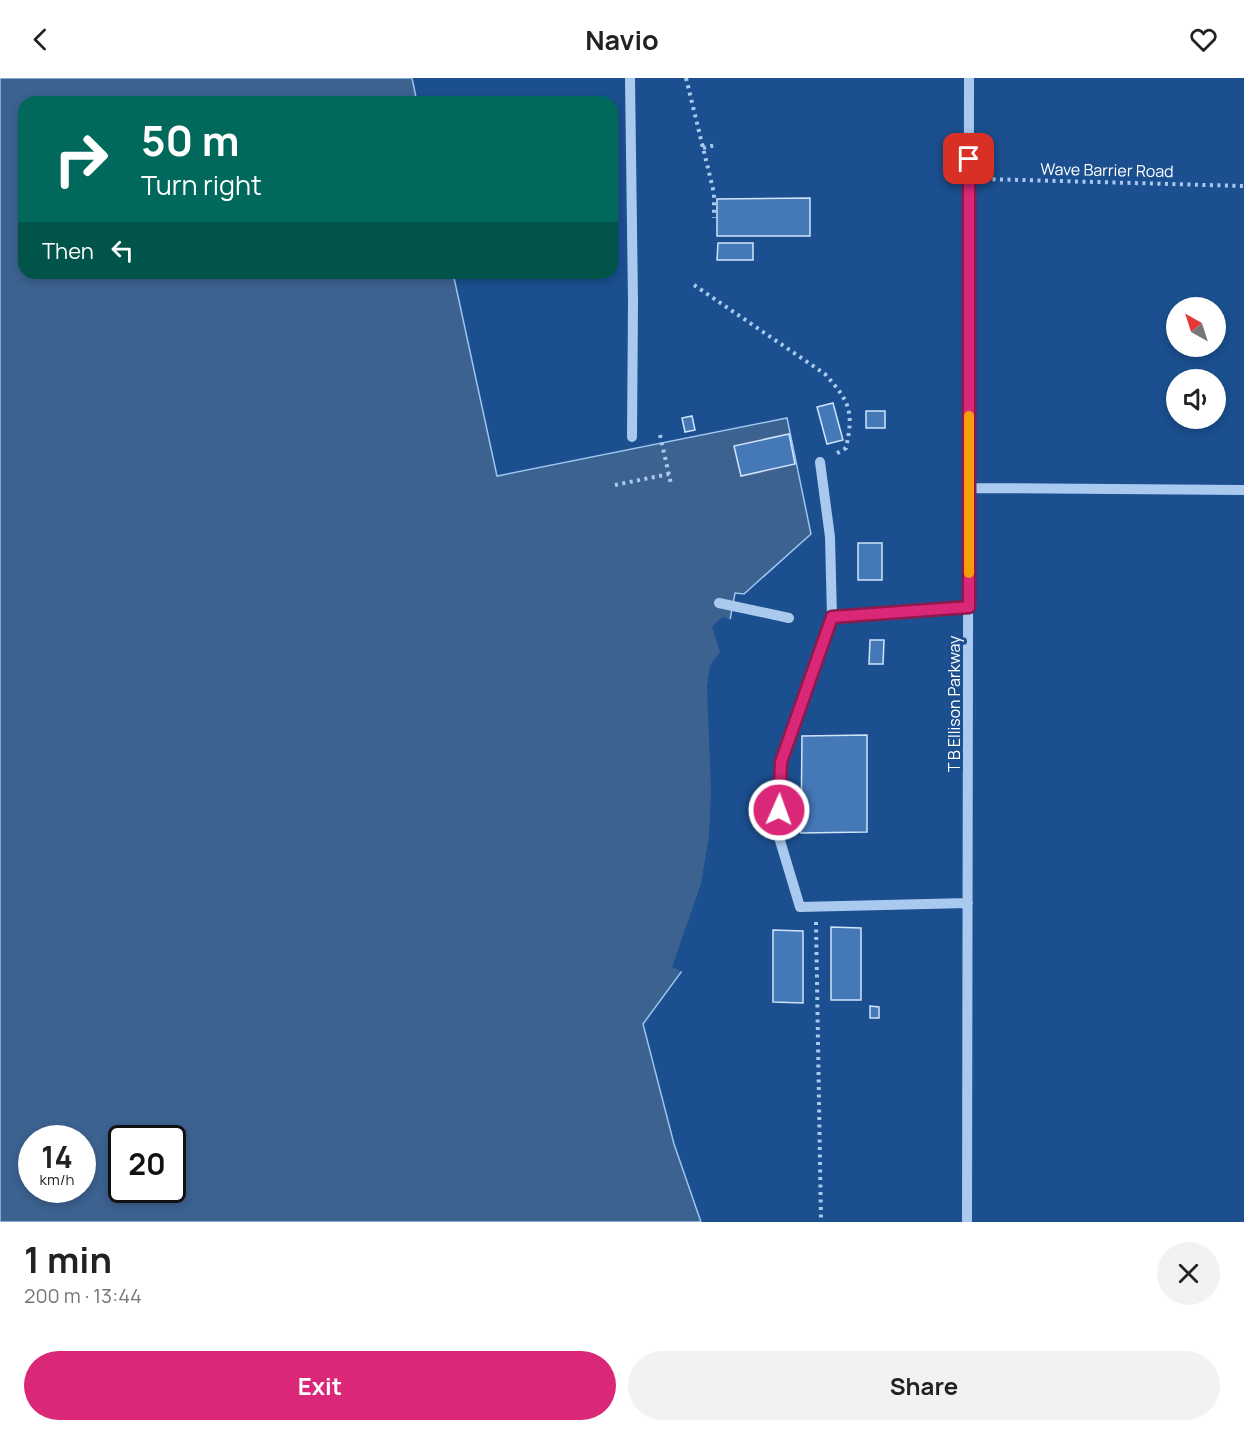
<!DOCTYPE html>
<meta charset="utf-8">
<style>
:root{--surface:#fff;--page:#f2f2f2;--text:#222;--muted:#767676;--accent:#db2777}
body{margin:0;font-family:Manrope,sans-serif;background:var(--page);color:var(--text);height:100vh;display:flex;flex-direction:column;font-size:22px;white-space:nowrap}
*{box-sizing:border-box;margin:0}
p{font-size:20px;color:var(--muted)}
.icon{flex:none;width:33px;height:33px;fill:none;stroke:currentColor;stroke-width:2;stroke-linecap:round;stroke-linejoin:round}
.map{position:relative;height:1144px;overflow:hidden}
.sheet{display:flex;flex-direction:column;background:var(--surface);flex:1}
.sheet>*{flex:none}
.hud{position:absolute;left:18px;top:18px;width:600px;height:183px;border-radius:18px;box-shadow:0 3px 9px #0003;background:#00695c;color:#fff;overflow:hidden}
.needle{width:39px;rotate:321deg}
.tools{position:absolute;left:1166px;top:219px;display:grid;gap:12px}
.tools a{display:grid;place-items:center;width:60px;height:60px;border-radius:50%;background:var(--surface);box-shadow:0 3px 9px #0003;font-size:30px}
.speed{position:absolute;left:18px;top:1047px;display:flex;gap:12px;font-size:30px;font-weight:700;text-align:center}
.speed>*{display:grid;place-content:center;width:78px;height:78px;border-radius:50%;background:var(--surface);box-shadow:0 3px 9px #0003;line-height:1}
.speed small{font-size:15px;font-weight:400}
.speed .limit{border:3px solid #111;border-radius:9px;background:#fff;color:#111}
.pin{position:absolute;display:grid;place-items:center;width:51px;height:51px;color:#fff;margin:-26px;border-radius:12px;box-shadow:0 3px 9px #0006}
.me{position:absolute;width:66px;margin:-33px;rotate:2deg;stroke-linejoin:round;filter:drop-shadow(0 0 4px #0008)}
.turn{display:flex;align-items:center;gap:21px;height:126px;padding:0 24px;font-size:27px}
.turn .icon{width:78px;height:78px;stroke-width:2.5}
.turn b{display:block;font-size:42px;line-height:51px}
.then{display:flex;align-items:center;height:57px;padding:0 24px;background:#0003;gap:12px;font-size:22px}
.round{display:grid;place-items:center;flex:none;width:63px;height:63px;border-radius:32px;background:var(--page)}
.head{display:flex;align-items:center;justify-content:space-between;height:102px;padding:0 24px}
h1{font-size:36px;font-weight:700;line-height:45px}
.button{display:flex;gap:12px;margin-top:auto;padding:12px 24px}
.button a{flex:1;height:69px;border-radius:36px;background:var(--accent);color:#fff;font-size:24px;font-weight:700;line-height:69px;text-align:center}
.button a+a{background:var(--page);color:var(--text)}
header{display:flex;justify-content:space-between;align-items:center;height:78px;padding:0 24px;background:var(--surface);font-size:27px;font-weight:700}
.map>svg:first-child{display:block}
</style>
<header><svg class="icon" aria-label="back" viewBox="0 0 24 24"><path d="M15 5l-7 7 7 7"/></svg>Navio<svg class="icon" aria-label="heart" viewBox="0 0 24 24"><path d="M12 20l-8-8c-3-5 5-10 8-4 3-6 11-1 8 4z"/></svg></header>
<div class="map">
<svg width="1244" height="1144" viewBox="0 0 1244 1144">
<rect width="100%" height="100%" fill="#1b4f8f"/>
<path fill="#3c6290" stroke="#9cc4f0" stroke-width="1.5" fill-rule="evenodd" d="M0,0h412l5,24h-393v171h429l44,203 290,-58 24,116 -67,60 -9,-1 -11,59 -4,57v128l-38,134 -39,53 31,120 27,78h-701zM32,1060h50v52h-50zM122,1060h50v52h-50z"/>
<path fill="#1b4f8f" d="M722,539l11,3 -6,32 -4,58v128l-38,135 -13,-6 29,-83 8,-48 2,-46 -4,-103 3,-22 10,-13 -8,-25z"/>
<path fill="#4478b7" stroke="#cfe3fa" stroke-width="1.5" d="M810,120v38h-93v-37z
M718,165h35v17h-36z
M833,325l10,37 -16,4 -10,-37z
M866,333h19v17h-19z
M692,338l3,14 -10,2 -3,-14z
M789,356l6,30 -54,12 -7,-30z
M858,465h24v37h-24z
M870,562h14l-1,24h-14z
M867,657v97l-66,1 1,-97z
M831,849l30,1v72h-30z
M773,852l30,1v72l-30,-1z
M870,928l9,1v11h-9z"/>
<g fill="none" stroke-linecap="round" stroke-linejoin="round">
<path stroke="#a9c9ee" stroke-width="4" stroke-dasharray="3 4.5" stroke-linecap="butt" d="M686,0l28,115v25
M703,70l13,-3
M985,101l259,7
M694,207l131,89c25,28 29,37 21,74l-12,7
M660,357l11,49
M615,407l54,-11
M816,844l5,300"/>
<path stroke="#a9c9ee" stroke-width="10" d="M630,0l3,224 -1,135
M820,384l10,75 2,80 -51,145 -3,72 22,73 168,-4
M969,410l275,2
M719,525l70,15
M832,539l137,-10
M967,1144l2,-1144"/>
</g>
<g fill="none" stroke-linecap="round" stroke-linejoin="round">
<defs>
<path id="route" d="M779,732l2,-48 51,-145 137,-10v-448"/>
</defs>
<use href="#route" stroke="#8e194d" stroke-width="15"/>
<use href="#route" stroke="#db2777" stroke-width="10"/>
<path stroke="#f59e0b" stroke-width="10" d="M969,495v-157"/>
</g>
<g text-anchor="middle" stroke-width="6" stroke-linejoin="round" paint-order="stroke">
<g font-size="16" fill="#fff" stroke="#1b4f8f">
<text transform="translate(1107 92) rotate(1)" y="6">Wave Barrier Road</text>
<text transform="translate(954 626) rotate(-90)" y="6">T B Ellison Parkway</text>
</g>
</g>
</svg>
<div class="tools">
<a><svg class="needle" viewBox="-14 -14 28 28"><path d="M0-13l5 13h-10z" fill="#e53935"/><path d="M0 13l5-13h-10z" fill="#767676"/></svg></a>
<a><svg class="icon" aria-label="sound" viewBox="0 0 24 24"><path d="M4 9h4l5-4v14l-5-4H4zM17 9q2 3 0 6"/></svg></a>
</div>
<div class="speed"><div>14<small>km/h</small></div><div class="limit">20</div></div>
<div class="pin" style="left:969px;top:81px;background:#d93025"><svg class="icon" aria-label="arrive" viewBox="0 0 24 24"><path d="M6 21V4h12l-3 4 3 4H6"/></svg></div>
<svg class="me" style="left:779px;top:732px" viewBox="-20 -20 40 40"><circle r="17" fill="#db2777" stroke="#fff" stroke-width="3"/><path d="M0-11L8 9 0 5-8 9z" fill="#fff"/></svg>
<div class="hud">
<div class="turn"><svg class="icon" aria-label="right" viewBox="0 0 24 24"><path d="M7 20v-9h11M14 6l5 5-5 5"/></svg><div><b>50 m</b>Turn right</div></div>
<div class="then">Then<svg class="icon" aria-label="left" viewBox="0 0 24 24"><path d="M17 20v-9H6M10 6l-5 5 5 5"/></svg></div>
</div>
</div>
<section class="sheet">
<div class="head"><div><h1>1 min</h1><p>200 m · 13:44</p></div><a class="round"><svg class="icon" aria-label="close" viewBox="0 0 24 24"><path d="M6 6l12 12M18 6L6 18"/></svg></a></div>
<div class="button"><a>Exit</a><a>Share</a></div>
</section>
